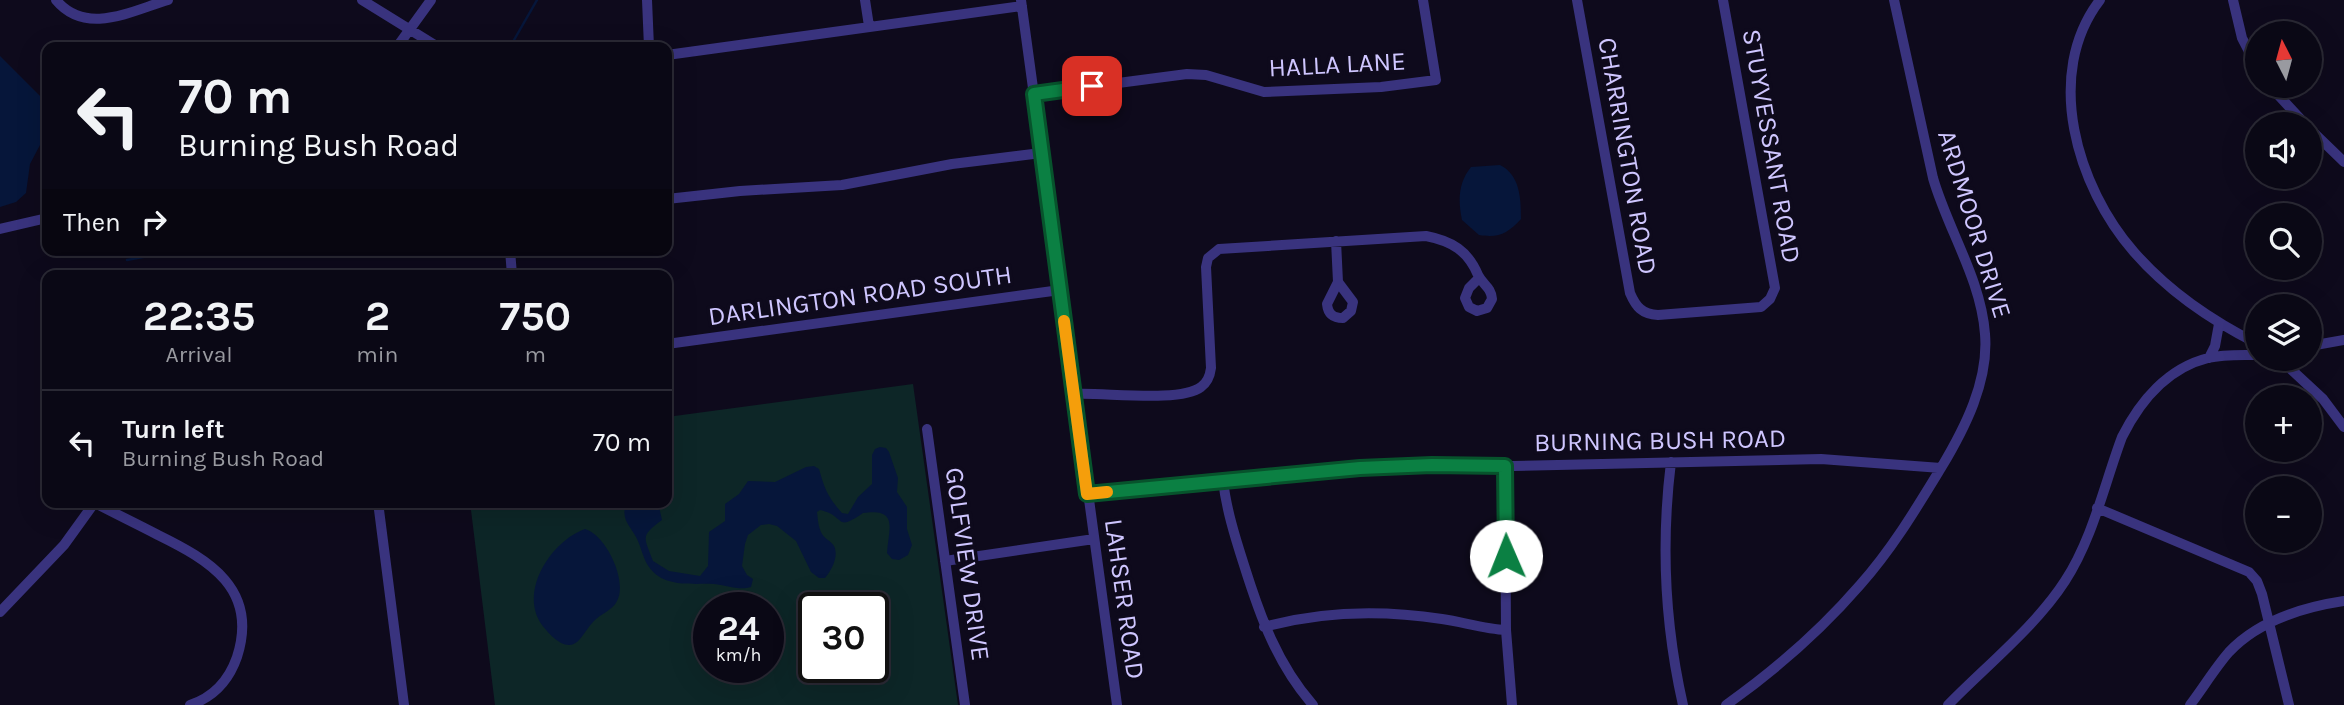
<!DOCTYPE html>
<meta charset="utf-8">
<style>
:root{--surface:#0a0815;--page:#181622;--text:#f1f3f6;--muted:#999aa0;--line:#2a2934}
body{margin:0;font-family:Karla,sans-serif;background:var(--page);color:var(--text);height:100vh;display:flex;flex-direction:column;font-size:26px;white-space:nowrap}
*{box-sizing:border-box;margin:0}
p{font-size:23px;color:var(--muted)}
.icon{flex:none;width:38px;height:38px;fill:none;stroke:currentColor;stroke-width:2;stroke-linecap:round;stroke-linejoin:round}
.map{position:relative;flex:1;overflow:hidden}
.side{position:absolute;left:42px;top:270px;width:630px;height:238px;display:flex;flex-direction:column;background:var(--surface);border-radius:14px;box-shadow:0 7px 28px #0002,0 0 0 2px var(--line)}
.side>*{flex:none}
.hud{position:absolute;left:42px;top:42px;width:630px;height:214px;border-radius:14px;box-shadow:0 7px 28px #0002,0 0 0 2px var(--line);background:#0a0815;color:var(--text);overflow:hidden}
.needle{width:46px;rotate:354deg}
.fabs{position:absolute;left:2245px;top:21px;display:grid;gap:14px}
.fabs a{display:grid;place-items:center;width:77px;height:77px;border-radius:50%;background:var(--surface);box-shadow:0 7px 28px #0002,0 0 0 2px var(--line);font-size:35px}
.speed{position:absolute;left:693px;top:592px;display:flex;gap:14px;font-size:35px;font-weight:700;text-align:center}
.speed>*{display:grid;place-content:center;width:91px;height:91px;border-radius:50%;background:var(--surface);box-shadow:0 7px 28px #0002,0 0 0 2px var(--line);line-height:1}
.speed small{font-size:18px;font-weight:400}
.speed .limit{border:4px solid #111;border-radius:10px;background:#fff;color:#111}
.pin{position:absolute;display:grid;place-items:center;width:60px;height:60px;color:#fff;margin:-30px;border-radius:14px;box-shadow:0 4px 10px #0006}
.me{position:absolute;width:77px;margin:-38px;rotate:359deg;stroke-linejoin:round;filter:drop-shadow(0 0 5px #0008)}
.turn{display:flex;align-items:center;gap:24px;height:147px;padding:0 21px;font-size:32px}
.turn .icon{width:91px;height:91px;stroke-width:2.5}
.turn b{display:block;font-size:49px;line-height:60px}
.then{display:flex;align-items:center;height:66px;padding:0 21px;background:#0003;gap:14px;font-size:26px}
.eta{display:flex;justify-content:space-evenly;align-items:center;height:119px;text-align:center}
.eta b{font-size:42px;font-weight:700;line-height:49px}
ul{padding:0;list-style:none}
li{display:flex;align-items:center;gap:21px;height:105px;padding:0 21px;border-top:2px solid var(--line)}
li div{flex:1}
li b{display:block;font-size:26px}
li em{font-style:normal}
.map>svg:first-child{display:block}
</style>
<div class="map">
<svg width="2344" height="705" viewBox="0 0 2344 705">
<rect width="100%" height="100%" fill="#0e0a1c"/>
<path fill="#0d2627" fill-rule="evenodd" d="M913,384l45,321h-463l-25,-203h197v-85zM709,607h59v60h-59zM814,607h59v60h-59z"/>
<path fill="#06163a" d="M0,56l47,47v35l-7,7 -10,19 -4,29 -10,9 -16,5z
M1500,165c20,10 21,33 21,54 -14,15 -22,19 -42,16l-17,-15c-4,-19 -4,-37 9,-53z
M880,447l6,1 3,4 9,26 -1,14 10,15v22l5,16 -4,10 -9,5 -7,-1 -5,-6c1,-23 13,-45 -24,-40 -29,20 -16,3 -43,-3l-3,2c1,7 1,15 5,22 3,5 9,7 12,12 5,10 -2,24 -9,32h-6l-8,-6 -15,-31 -19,-15 -8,-2 -8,1 -13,10 -3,9 -3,22 5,9 6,4 -2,8c-11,4 -25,-2 -37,-3 -23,-1 -50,4 -65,-17 -6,-8 -8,-21 -13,-30 -5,-10 -14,-17 -11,-29l9,-6h24l4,18c-21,16 -19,15 -9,41l16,10 31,5 8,-10 1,-34 16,-11v-17l14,-10 9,-13 27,1 31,-15 8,-1 5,3c6,21 9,28 23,44l6,1 10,-17 14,-13v-29l3,-6z
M585,529c21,6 43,52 32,72 -4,9 -17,13 -24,21 -5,5 -8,11 -13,17 -13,16 -30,-4 -38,-14 -24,-33 9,-84 43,-96z"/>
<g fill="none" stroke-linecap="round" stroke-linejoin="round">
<path stroke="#06163a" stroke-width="2.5" d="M510,47l27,-47
M127,260l53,-10"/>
<path stroke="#39337e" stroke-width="10" d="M56,0c30,36 75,11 112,0
M362,0l76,47
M647,0l2,47
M865,0l4,26
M1021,0l96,705
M1577,0l53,293c6,14 12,21 28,22l103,-8 9,-8 5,-11 -52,-288
M2100,0c-57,74 -23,187 34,252 34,39 78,69 124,92
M2233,0l9,38 16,31
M397,47l34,-47
M667,55l355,-49
M2270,86l35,38
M1034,94l153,-20 19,1 58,17 117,-5 55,-7 -13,-80
M2310,129l34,33
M667,199l73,-8 102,-6 110,-21 89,-11
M0,229l47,-11
M1336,241l2,41 -11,22c1,10 6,14 16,14l8,-7 2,-9 -15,-20
M510,250l2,25
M667,344l393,-54
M2310,346l34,-6
M2209,358l6,-12 4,-22
M2280,359l43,40 21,28
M1074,394c29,-2 106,9 127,-7 7,-5 9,-11 10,-19l-5,-101 2,-9 11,-9 207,-13c26,5 42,15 52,39 5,10 13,12 14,24l-5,9 -10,3 -8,-4 -4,-9 4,-10 10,-10
M927,429l38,276
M1671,462c-10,81 -6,164 12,243
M1505,466l1,164 6,75
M1223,480c3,28 12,57 21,85 16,51 33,99 69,140
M1087,494l183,-19 126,-9h118l307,-7 120,9
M378,502l26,203
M95,503c21,11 42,21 63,32 51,25 101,54 79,122 -8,23 -23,40 -47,48
M2097,508l152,64 8,9 5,13 27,111
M945,561l149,-22
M0,612l64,-67 31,-43
M1264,627c58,-16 119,-17 178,-8 21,3 43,10 64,11
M1726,705c48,-34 95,-75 134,-120 32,-36 56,-76 81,-117 24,-40 48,-87 44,-134 -4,-55 -37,-104 -52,-156l-39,-178
M1948,705c37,-38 88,-79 117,-124 28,-43 39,-96 57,-144 18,-36 46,-69 86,-79 16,-4 33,-3 50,-3
M2190,705c13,-17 25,-37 39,-53 29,-31 75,-45 115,-51"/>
</g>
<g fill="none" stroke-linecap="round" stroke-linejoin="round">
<defs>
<path id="route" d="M1092,86l-58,8 53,400 273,-26 72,-3 73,1 1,90"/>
</defs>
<use href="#route" stroke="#07532c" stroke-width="18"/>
<use href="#route" stroke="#0b8043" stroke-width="12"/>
<path stroke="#f59e0b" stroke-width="12" d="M1064,321l23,173 20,-2"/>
</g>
<g text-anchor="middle" stroke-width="7" stroke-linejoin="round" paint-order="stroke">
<g font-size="26" fill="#cfc6ff" stroke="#0e0a1c">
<text transform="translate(1337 64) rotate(-3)" y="9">HALLA LANE</text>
<text transform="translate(1772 146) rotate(80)" y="9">STUYVESSANT ROAD</text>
<text transform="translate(1628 156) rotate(80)" y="9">CHARRINGTON ROAD</text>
<text transform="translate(1975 224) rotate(73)" y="9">ARDMOOR DRIVE</text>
<text transform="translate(860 295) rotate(-8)" y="9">DARLINGTON ROAD SOUTH</text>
<text transform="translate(1660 440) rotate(-1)" y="9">BURNING BUSH ROAD</text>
<text transform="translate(968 564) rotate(82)" y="9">GOLFVIEW DRIVE</text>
<text transform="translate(1125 599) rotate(82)" y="9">LAHSER ROAD</text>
</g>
</g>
</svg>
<div class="fabs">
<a><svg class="needle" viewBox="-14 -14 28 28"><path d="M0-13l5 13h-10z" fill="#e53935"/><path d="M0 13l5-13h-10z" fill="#999aa0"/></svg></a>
<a><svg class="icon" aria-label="sound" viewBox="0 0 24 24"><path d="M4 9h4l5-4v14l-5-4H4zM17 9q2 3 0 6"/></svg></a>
<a><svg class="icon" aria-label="search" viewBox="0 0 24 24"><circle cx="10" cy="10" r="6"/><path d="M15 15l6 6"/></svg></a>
<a><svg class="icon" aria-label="layers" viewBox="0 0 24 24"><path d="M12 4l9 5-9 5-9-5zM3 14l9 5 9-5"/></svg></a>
<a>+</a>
<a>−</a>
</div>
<div class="speed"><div>24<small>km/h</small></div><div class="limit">30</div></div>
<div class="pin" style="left:1092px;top:86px;background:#d93025"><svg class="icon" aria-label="arrive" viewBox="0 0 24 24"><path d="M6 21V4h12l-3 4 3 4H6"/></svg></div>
<svg class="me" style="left:1506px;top:556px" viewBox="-20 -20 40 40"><circle r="19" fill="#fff"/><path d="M0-13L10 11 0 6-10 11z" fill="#0b8043"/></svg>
<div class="hud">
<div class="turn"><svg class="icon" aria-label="left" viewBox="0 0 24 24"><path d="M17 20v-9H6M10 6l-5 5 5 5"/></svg><div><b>70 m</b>Burning Bush Road</div></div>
<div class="then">Then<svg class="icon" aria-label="right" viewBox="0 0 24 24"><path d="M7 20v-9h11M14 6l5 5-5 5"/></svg></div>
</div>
<section class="side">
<div class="eta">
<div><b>22:35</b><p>Arrival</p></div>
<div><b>2</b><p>min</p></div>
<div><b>750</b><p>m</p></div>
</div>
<ul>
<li><svg class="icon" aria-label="left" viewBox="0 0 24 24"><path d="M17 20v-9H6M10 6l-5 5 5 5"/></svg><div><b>Turn left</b><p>Burning Bush Road</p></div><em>70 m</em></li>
</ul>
</section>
</div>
